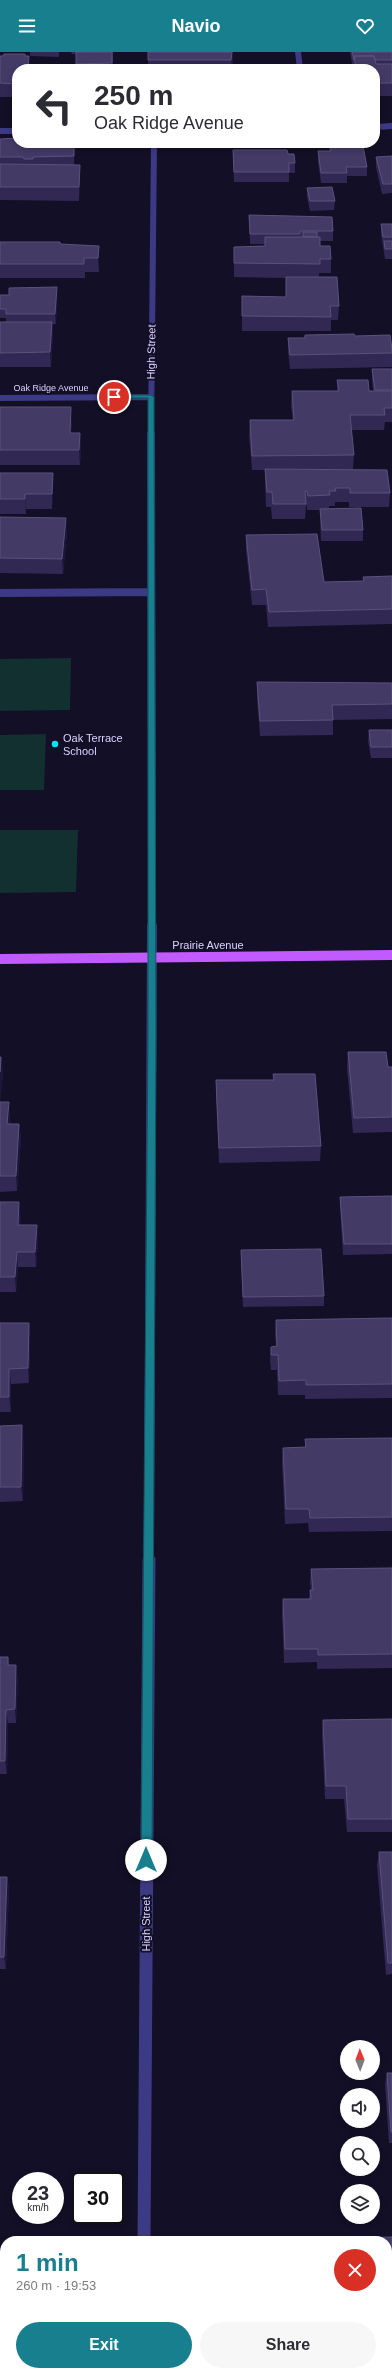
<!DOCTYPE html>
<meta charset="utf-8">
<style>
:root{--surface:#fff;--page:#f7f7f7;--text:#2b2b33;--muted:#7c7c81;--accent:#187f8f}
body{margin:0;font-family:Helvetica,sans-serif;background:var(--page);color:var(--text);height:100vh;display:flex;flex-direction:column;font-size:15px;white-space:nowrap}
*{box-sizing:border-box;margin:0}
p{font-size:13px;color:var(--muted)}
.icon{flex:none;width:22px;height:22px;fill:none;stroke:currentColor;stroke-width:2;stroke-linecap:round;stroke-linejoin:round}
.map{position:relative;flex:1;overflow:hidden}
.panel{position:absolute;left:0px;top:2184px;width:392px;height:140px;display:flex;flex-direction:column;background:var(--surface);border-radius:16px 16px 0 0;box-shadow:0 2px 6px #0003}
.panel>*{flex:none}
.banner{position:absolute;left:12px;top:12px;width:368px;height:84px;border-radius:16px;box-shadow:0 2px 6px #0003;background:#fff;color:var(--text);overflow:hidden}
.needle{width:26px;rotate:359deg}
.buttons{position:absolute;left:340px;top:1988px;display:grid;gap:8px}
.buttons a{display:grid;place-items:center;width:40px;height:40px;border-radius:50%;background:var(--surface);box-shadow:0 2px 6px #0003;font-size:20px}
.speed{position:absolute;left:12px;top:2120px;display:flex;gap:8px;font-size:20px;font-weight:700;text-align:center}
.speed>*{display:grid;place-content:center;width:52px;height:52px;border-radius:50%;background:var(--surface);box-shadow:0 2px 6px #0003;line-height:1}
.speed small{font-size:10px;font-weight:400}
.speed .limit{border:2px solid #111;border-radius:6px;background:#fff;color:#111}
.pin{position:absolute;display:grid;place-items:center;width:34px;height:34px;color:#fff;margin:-17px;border:2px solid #fff;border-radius:50%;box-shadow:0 1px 4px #0007}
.me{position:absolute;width:44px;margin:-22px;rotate:0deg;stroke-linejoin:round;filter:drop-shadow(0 0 3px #0008)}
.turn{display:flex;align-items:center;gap:14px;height:84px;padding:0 16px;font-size:18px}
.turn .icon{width:52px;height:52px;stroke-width:2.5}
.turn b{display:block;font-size:28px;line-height:34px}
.round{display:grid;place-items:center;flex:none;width:42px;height:42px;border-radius:21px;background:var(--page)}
.headline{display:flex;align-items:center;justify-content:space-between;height:68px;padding:0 16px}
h1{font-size:24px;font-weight:800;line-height:30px;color:var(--accent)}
.primary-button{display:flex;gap:8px;margin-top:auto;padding:8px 16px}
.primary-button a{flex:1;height:46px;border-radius:24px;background:var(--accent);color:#fff;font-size:16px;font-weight:800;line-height:46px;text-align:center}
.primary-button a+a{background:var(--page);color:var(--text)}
header{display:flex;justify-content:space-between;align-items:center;height:52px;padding:0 16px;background:var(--accent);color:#fff;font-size:18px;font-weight:800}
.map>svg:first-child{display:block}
</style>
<header><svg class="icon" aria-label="menu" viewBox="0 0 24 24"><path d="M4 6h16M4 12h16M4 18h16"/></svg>Navio<svg class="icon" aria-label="heart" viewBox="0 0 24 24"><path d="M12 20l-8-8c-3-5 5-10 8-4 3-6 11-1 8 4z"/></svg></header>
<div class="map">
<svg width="392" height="2324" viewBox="0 0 392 2324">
<rect width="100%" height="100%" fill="#130f26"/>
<path fill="#12302f" d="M71,606l-1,52 -70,1v-52z
M46,682l-2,56h-44v-55z
M0,778h78l-2,62 -76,1z"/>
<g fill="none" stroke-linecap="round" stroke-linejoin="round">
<path stroke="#3d3a85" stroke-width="6" d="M298,0l2,17
M375,75l17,-1
M0,79h17
M0,346l151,-1
M151,383l3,-292"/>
<path stroke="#3d3a85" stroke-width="8" d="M151,382l1,493
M0,541l151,-1"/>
<path stroke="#3d3a85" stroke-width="10" d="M149,1509l3,-635"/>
<path stroke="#3d3a85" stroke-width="13" d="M144,2189l5,-681
M143,2319v5"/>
<path stroke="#c25bff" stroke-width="10" d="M0,907l392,-4"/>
</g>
<path fill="#312854" d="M30,0h29v5l-29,-1z
M71,0h42v17h-37v-15h-4z
M350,0h42v44h-17v-27h-22z
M0,4h25l-8,13v28h-17z
M233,5l-1,12h-84v-9z
M0,87l74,4v22l6,14 -1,22 -79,-1z
M330,94l37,21v9h-20v7h-26l-3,-22v-10h11z
M233,98l55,4 7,9v10h-6v9h-55l-1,-22z
M392,104v37l-10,1 -6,-27v-10z
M307,136l28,13 -1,9 -24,1 -3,-14z
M249,163l84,16v10h-13v5l11,13v14h-12v4l20,29 -1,14h-7v11h-89v-35l44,1v-19l-52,-1v-30l31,-1v-2h-15z
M381,172h11v35h-7l-4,-25z
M0,190l99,4v26h-14v6h-85z
M57,235v10l-1,27h-4l1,12 -2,31h-51v-45h6v-4h-6v-23h9z
M305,283l87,14v18l-102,2 -2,-17v-14h16z
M372,317h20v53h-7l-1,8h-33l3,25 -1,14 -27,1 64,23 -1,14h-40v-5h-14v4h-6v3l34,21v11h-42l-1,-22v-9h-13v-4h-1l-1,13h-33l-1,-12h-5l-1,-23v-14h-13l-3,-35 1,-15h43l-2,-14 1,-15h45v-11l32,11h4l-1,-12z
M0,355l72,15 -1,11h9l1,15 -1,17h-80z
M0,421h53v15l-1,21h-26v5h-26z
M0,465l67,15 -4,42 -63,-1z
M246,483l78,47 39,-1v-4l29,-1v48l-124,3 -2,-22h-14l-6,-55z
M257,630l135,1v36l-59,1v15l-73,1 -3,-38z
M369,678h23v28h-21l-3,-17z
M348,1000l40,15h4v65l-39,1 -6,-65z
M0,1005h1l2,16 -3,29 10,15v7h9l2,15 -4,52 -17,1z
M273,1022l48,72 -1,15 -101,2 -3,-67v-16h57z
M392,1144v58l-49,1 -3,-48v-10z
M0,1150l21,15 -1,8 18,15 -2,27h-18l-2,25h-16z
M241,1198l83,46v10l-81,1 -2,-47z
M392,1266v80l-87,1v-4h-27l-1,-25h-6l-1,-9 1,-14 5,-1 -1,-12 1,-14z
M0,1271h29l1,15 -1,45 -18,1v28h-11z
M0,1374l24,14 -1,61 -23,1z
M392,1386v93l-83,1 -1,-9 -23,1 -3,-62 1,-14 22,-1v-8z
M392,1516v100l-75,1v-7l-33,1 -2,-50 1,-14h26l1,-9h1l-1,-7 1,-14z
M0,1605h8l1,8 9,14 -2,44h-8l-1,51h-7z
M392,1667v113h-45l-3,-33h-19l-3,-66 1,-13z
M379,1800h13v122l-6,1 -9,-110z
M0,1825h7l2,12 -3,80h-6z
M387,2021h5v70h-3l-4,-59z
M392,2185v133h-5v-129h-38l1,-3z"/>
<path fill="#1d163a" d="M232,0h1v5l-2,12z
M29,4l1,13h-2z
M74,91l1,8 -1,19z
M80,113v14l-1,22v-14z
M99,194v26l-1,-14z
M57,235v10l-1,27 -1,-10z
M52,270l1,14 -2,31 -1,-15z
M71,355l1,15 -2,26v-15z
M80,381l1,15 -1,17 -1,-15z
M53,421v15l-1,21v-15z
M25,442l1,15v5l-1,-15z
M66,466l1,14 -4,42 -1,-15z
M1,1005l2,16 -3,31v-32z
M9,1050l1,15 -2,22 -1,-15z
M19,1072l2,15 -4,52 -1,-15z
M19,1150l2,15 -2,23 -1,-15z
M37,1173l1,15 -2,27 -1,-15z
M17,1200l1,15 -2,25 -1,-15z
M29,1271l1,15 -1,45 -1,-15z
M9,1317l2,15v28l-2,-15z
M22,1373l2,15 -1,61 -2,-14z
M16,1613l2,14 -2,44 -1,-14z
M6,1658l2,13 -1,51 -2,-13z
M7,1825l2,12 -3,80 -2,-12z"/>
<path fill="#433a66" stroke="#5a527e" d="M76,0h36v11l-36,1z
M148,0h84l-1,8h-83z
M352,0h40v8h-17l-1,-4h-20v4z
M4,2h21v2h4l-1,13h-11v15l-17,-1v-27h3z
M354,4h20l2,8h16v19h-17v-14h-19z
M17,86v5h57v13l-41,1v2h-9l-1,-2h-23v-18z
M330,94h33l4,21h-21l1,6h-26l-3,-22h13z
M233,98h54l1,4h6l1,9h-6v9h-55z
M392,104v28h-9l-7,-27z
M0,112l80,1 -1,22h-79z
M332,135l3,14h-25l-3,-13z
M249,163l83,2 1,14h-33v3h-50z
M381,172h11v13h-9z
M303,180h14v5h-14z
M265,185h55v9h10l1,13h-11v5l-86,-1v-16l31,-1z
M384,189h8v8h-7z
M0,190h60v2l39,2 -1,12h-14v6h-84z
M286,225h51l2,29h-9l1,11 -89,-1v-20l44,1z
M57,235l-2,27h-49v-5h-6v-14h9v-7z
M0,270h52l-2,30 -50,1z
M354,282l1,2 35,-1 2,14v4l-102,2 -2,-17h17v-3z
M372,317h20v21h-17z
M337,328h31l1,11h23v17h-8l1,7h-35l4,40 -102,1 -2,-36h44l-2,-29h47z
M0,355h71l-1,26h10l-1,17h-79z
M265,417l122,1 3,23h-40v-5h-15l1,3h-7l1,4 -22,1 -1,-5h-2l1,13h-33l-1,-12h-5z
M0,421h53l-1,21h-27v5h-25z
M361,456l2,22h-41l-2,-21z
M0,465l66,1 -4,41 -62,-1z
M317,482l7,48 40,-1 -1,-4 29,-1v33l-123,3 -3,-23 -14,1 -6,-55z
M257,630l135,1v21l-60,1 1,15 -73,1z
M369,678h23v17h-21z
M348,1000h38l2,15h4v50l-38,1z
M0,1005h1l-1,15z
M273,1022h42l6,72 -102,2 -3,-68h58z
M0,1050h9l-2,22h12l-3,52h-16z
M392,1144v48h-48l-4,-47z
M0,1150h19l-1,23h19l-2,27h-18l-2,25h-15z
M321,1197l3,47 -81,1 -2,-47z
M392,1266v66l-86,1v-5l-27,1 -1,-26h-7v-8l6,-1 -1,-26z
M0,1271h29l-1,45 -19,1v28h-9z
M22,1373l-1,62h-21v-61z
M392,1386v79l-82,1 -1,-9h-23l-3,-61 23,-1 -1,-8z
M392,1516v86l-74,1v-6h-33l-2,-50h28l-1,-9h3l-2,-21z
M0,1605h8v8h8l-1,44 -9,1 -1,51h-5z
M392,1667v100h-44l-2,-33h-20l-3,-66z
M379,1800h13v111h-4z
M0,1825h7l-3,80h-4z
M387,2021h5v59h-1z
M392,2185v125h-5v-121h-37v-3z"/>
<path fill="#187f8f" stroke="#10535d" d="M114,343h37l3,2 2,636 -4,827 -6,5 -5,-5 7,-827v-635h-36z"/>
<circle fill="#00e5ff" stroke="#130f26" stroke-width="1.5" cx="55" cy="692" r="4"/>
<g text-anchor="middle" stroke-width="4" stroke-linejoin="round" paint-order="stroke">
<g font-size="9" fill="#d9d4ff" stroke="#130f26">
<text x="51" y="339">Oak Ridge Avenue</text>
</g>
<g font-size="11" fill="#d9d4ff" stroke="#130f26">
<text transform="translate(151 300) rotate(-89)" y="4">High Street</text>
<text x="208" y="897">Prairie Avenue</text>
<text transform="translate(146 1872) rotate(-90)" y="4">High Street</text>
</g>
<g font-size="11" fill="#d9d4ff" stroke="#130f26" text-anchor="start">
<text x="63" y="690">Oak Terrace<tspan x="63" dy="13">School</tspan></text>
</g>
</g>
</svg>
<div class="buttons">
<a><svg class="needle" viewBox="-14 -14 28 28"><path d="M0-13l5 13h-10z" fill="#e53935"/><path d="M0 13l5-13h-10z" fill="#7c7c81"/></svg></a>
<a><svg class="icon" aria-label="sound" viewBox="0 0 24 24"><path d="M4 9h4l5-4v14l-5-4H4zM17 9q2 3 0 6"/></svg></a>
<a><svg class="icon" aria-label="search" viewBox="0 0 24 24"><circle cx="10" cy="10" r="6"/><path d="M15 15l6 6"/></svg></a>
<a><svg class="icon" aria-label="layers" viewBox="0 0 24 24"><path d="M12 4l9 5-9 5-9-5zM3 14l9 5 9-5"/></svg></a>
</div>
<div class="speed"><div>23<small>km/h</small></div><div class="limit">30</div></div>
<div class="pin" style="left:114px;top:345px;background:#d93025"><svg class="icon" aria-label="arrive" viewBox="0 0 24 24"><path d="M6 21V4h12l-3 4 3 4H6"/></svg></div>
<svg class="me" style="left:146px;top:1808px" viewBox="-20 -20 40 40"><circle r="19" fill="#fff"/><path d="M0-13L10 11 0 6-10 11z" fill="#187f8f"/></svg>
<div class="banner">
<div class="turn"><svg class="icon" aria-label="left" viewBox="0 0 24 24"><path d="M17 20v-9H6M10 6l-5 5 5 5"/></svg><div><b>250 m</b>Oak Ridge Avenue</div></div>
</div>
<section class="panel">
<div class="headline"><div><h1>1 min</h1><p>260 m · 19:53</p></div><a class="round" style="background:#d93025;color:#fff"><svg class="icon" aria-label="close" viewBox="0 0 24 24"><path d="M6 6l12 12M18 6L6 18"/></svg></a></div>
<div class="primary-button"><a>Exit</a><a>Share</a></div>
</section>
</div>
